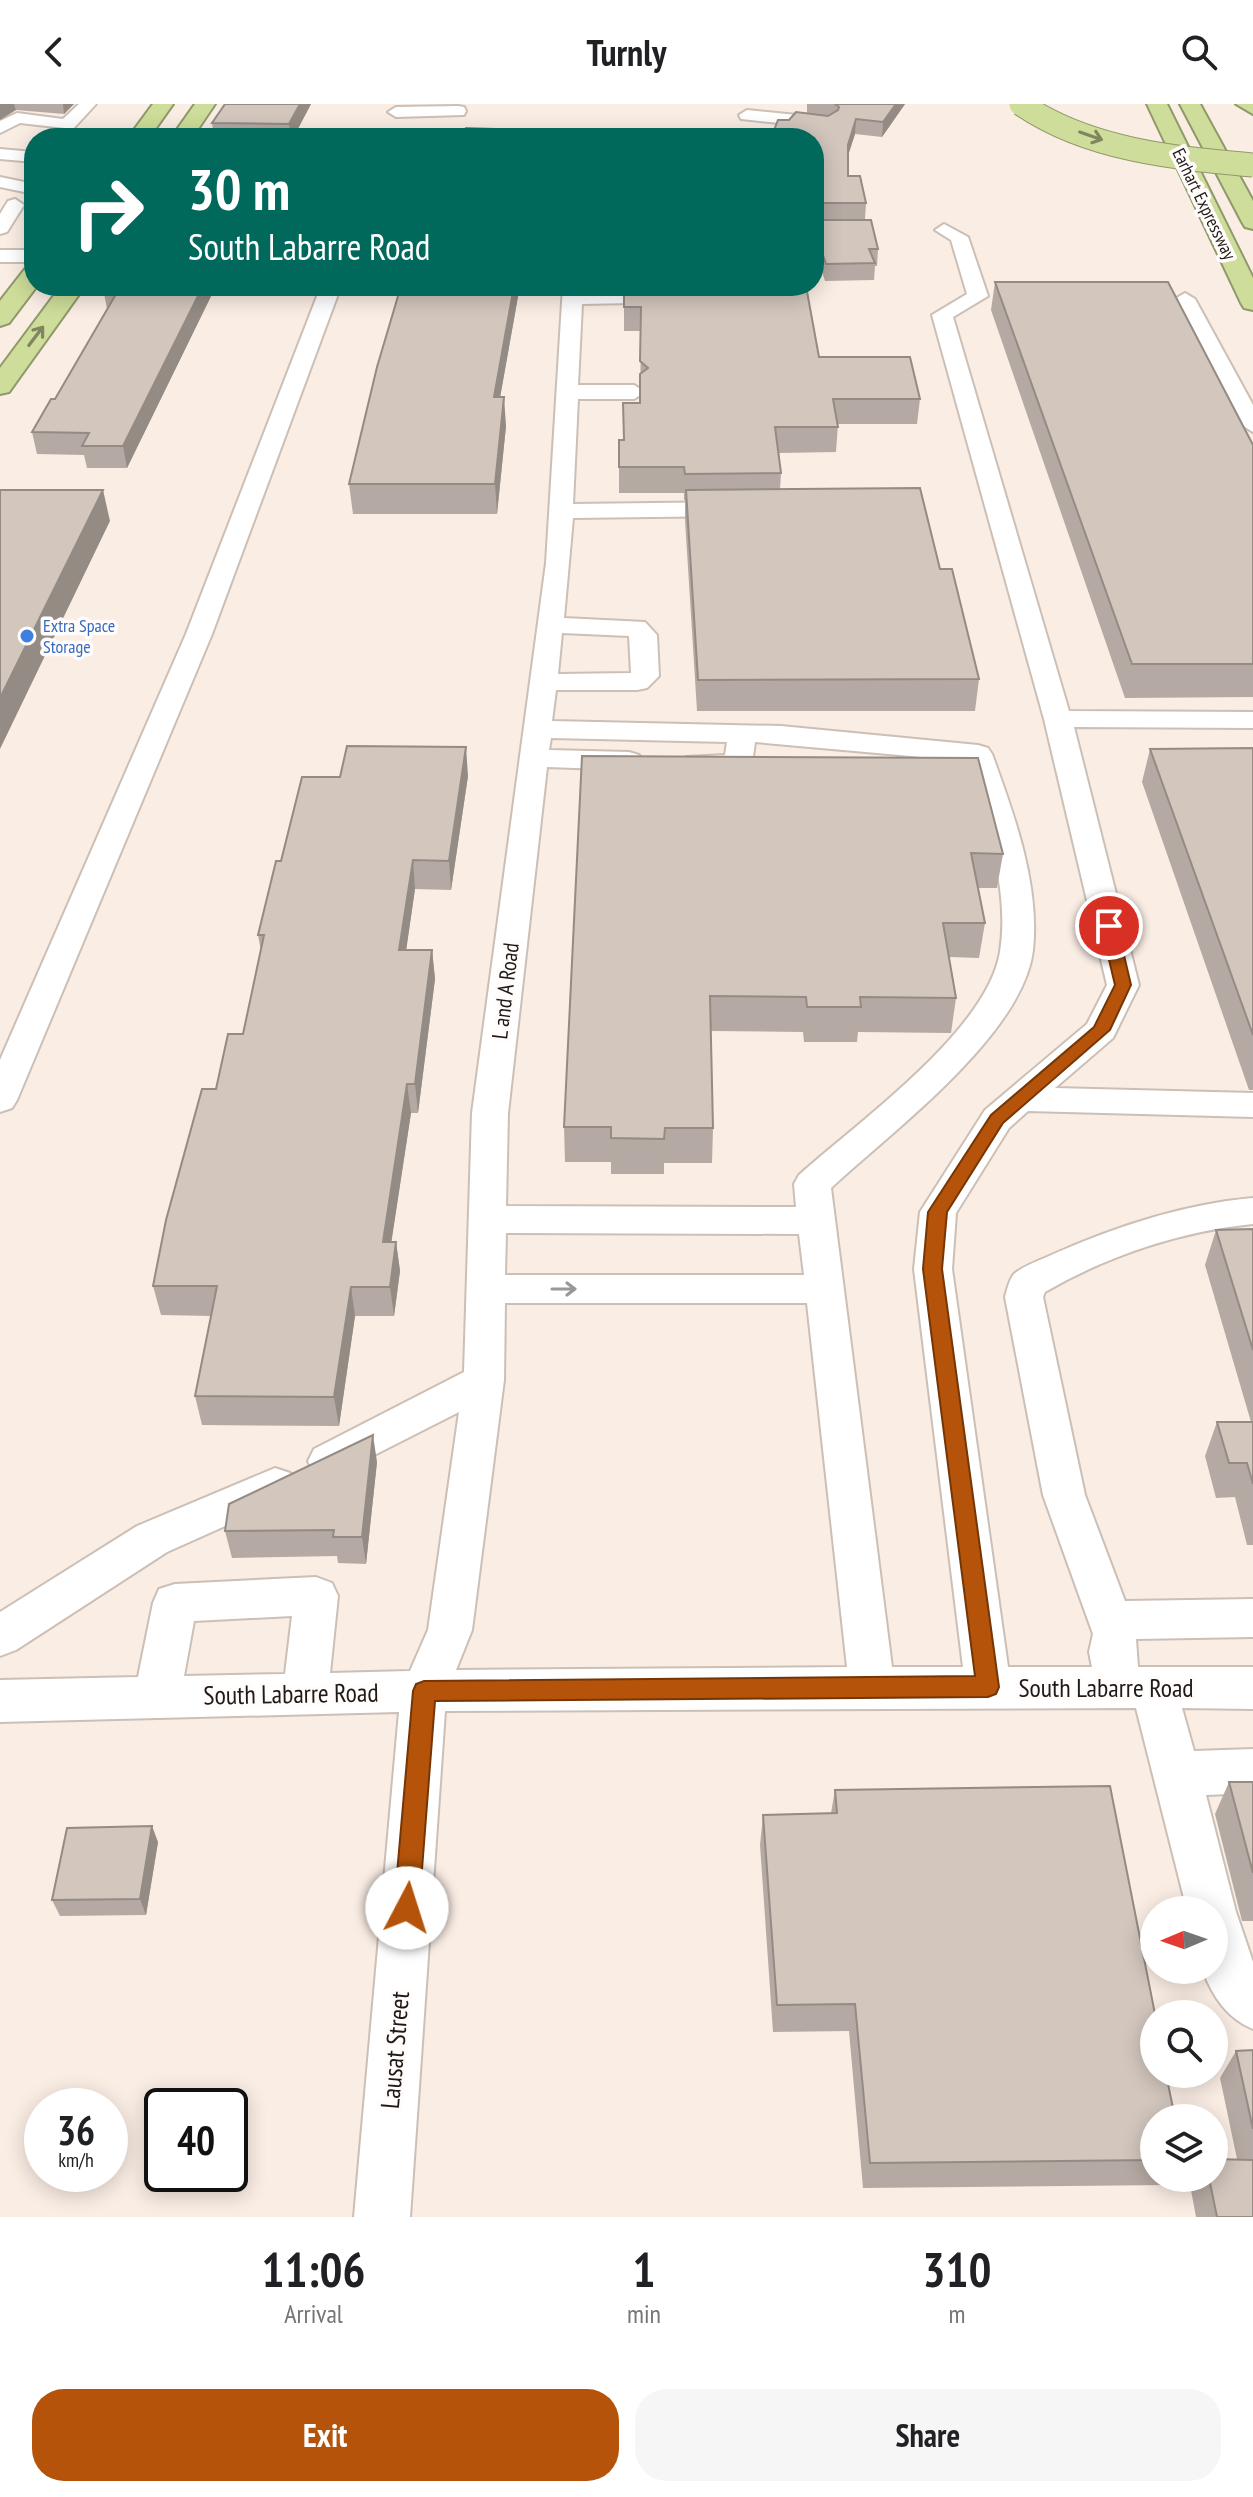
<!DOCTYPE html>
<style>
:root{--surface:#fff;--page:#f6f6f6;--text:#202124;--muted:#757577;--accent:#b45309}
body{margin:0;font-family:"PT Sans Narrow",sans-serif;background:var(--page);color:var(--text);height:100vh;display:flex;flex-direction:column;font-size:30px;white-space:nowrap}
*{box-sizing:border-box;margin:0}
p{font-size:26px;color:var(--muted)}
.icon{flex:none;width:44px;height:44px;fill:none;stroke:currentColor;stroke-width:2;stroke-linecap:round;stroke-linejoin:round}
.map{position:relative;height:2113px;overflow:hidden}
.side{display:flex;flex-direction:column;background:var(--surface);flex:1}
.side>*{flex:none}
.hud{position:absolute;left:24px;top:24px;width:800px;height:168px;border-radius:32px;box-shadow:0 4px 20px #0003;background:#00695c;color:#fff;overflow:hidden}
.needle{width:52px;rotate:268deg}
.fabs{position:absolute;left:1140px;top:1792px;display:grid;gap:16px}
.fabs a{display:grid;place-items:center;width:88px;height:88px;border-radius:50%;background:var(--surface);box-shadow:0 4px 20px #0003;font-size:40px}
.speed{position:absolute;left:24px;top:1984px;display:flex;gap:16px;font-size:40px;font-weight:700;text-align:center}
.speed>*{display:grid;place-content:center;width:104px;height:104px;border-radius:50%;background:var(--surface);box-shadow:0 4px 20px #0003;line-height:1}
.speed small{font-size:20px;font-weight:400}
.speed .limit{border:4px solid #111;border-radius:12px;background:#fff;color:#111}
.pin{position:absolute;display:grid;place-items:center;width:68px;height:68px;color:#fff;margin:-34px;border:4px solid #fff;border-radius:50%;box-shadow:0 2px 8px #0007}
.me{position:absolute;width:88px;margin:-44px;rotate:5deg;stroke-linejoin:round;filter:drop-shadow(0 0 6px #0008)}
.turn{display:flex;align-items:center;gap:28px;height:168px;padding:0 32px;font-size:36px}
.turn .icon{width:104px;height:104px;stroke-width:2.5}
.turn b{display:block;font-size:56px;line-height:68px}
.eta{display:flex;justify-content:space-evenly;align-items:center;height:136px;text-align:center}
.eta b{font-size:48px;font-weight:600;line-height:56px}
.button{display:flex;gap:16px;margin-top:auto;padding:16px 32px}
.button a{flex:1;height:92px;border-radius:32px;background:var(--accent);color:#fff;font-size:32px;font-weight:600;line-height:92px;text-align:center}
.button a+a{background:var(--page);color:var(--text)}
header{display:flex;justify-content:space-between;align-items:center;height:104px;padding:0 32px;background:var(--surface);font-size:36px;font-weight:600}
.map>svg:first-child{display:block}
</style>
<header><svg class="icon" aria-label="back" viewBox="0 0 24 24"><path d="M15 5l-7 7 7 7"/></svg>Turnly<svg class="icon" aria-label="search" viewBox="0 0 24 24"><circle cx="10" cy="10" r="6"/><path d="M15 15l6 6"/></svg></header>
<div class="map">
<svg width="1253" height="2113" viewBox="0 0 1253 2113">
<rect width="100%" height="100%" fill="#faede4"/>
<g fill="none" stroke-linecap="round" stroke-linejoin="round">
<defs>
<path id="minor" d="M79,0h17l-23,25 -53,-6 -20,10v-12l17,-8 46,6z
M458,2l6,1 2,4 -2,4 -68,2 -8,-5 8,-5z
M747,6l80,8 8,5 -8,5 -86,-9 -2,-4z
M0,45l34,3v10l-34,-3z
M0,73l34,7v10l-34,-7z
M15,95l9,6 -17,27 -7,2v-20l8,-13z
M944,120l24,13 20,59 -35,21 116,394 184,1v16l-179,-1 65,258 -26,53 -58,50 198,5v24l-225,-6 -19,17 -53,85 -4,56 56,398h84l-3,-15 4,-18 -50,-139 -38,-198c2,-7 4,-17 9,-23 8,-7 23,-13 33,-17 64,-29 136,-53 206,-59v26c-72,7 -146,32 -208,68l-2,5 42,198 40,106 128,-2v38l-117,2 2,28h115v42l-71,-1 12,43 59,-2v44l-47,2 30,117 17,50v67c-26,-11 -40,-32 -50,-58l11,-1v-60h-27l-51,-202 -691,3 -35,506h-56l45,-505 -399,10v-42l138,-3 15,-74 6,-14 16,-5 141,-7 16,6 6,13 -8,77 80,-2 18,-41 31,-218 -130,66 -15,-5 -6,-12 6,-12 150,-77 8,-259 74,-550 17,-277h20v6l33,1v-7h20l-3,17 -51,1 -4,81h56l11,7 -11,7h-56l-5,105 162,-2 8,2 4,5 -4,5 -8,2 -162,2 -9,100 81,4 12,13 2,41 -12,12 -10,2h-81l-4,31 229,5 197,19 10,3 4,6c22,60 48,131 41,196 -10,85 -142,182 -202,238l61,479h71l-49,-398 6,-57 65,-102 102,-86 20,-39 -63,-266 -112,-404 35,-21 -16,-54 -16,-10zM562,529l67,3 2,37 -73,1zM551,634l176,4 -2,13 -39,2 -4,6 4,6 52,4 10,-3 4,-6 3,-22 211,19c20,58 44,129 34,191 -13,79 -142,170 -201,223l-5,9 2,23 -290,-1 2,-93 39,-346 82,3 10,-3 4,-6 -4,-6 -10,-3 -80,-2zM506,1129l293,1 5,41h-299zM505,1199h302l40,364 -391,3 16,-40 32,-250zM292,1512l-7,58 -101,2 10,-55z
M0,146h34v12h-34z
M321,182h20l-129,348 -195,466 -5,8 -12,4v-52l186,-426z
M1185,189l10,6 58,106v27l-11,-7 -67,-126z
M275,1364l15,5 6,12 -6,12 -123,55 -151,98 -16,6v-44l137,-86z"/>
<path id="highway" d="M153,0h20l-24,34h-21z
M195,0h20l-23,34h-21z
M1147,0h20l86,174v32l-9,-2 -3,-5z
M1180,0h20l53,97v28l-8,-2 -3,-5z
M1236,0h17v10z
M34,163v19h3l-28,37 -9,3v-25l25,-32z
M61,182h24l-76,106 -9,2v-26z"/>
</defs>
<use href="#minor" stroke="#cbbfb6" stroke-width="4"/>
<use href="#highway" stroke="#90996c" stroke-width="4"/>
<use href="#minor" fill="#fff" fill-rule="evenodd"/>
<use href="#highway" fill="#cedd99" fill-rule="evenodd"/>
<defs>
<path id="highway-bridge" d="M1021,0c67,46 153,54 232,61"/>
</defs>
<use href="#highway-bridge" stroke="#90996c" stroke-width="25" stroke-linecap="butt"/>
<use href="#highway-bridge" stroke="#cedd99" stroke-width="23"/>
</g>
<path fill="#b5aaa3" d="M0,0h74l-10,10 -48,-4z
M225,0h86l-18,34h-79l-2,-15z
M807,0h98l-23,33 -27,-3 -7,22v20l18,27 -1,16h-50v1l63,29 -1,17h-2l-1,14 -49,1 -11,-34v-109l-25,-18 18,-7z
M995,178l258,163v252l-128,1 -134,-388z
M105,182h111l-89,182h-40l-3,-13 -47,-1 -5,-22 23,-33 52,-90 -4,-21z
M624,182l195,71 101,42 -3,25h-79l-2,28 -57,1 2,20 -1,17 160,79 39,110 -4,32h-278l-12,-191v-20h-1v-7h-65v-53h5l-1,-37h17l1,-72h-17z
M519,187l-19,106 6,29 -9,88h-144l-4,-30z
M1253,644v342h-4l-107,-308 8,-33z
M582,652l421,98 -6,34h-19l7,35 -6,35 -30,-1 7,41 -5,35 -93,-1 -1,10h-53l-1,-10 -92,-1 2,97 -1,35h-48v11h-53v-12h-46l-1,-35z
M468,672l-17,114 -36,-1 -9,61h26l3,29 -17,134h-7l-20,129h5l4,29 -6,45h-39l-16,110 -137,-1 -7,-29 16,-80 -50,-1 -8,-29 63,-197 27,-55 18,-83 -3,-16 23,-74z
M1253,1125v316h-6l-12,-48 -19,1 -11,-42 12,-34h34l-46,-157 11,-35z
M377,1358l-11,102 -28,-1 -1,-7 -105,2 -7,-27z
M1229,1678h24v139h-11l-27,-107z
M835,1686l319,328v60h19l-4,7 -306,3 -14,-157 -76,1 -13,-187 3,-30 68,-2z
M158,1738l-12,73 -86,1 -8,-16z
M1253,1946v167h-57l-6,-32 4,-7h20l23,-19 -17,-81 16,-27z"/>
<path fill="#938b84" d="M0,0h14l2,6 -16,10z
M63,0h11l-10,10z
M300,0h11l-18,34h-2l-2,-14z
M896,0h9l-23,33 1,-15z
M856,15l-1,15 -9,27 2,-16z
M203,182h13l-89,182 -4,-22z
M514,182h5v5l-24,135 -1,-29z
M504,293l2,29 -9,88 -2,-30z
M103,386l7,31 -110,228v-51z
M466,643l2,29 -17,114 -2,-29z
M413,756l2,29 -13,90 -3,-29z
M432,846l3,29 -17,134 -3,-29z
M407,980l4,29 -24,158 -4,-29z
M396,1138l4,29 -6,45 -4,-29z
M351,1183l4,29 -16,110 -5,-29z
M373,1331l4,27 -11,102 -4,-27z
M152,1722l6,16 -12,73 -6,-16z"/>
<path fill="#d2c6bd" stroke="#938b84" stroke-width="2" d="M225,0h75l-11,20 -77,-1z
M835,0h61l-13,18 -27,-3 -8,26v31h12l6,27h-51l-1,1v-66h-43l7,-18h11l7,-8 32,4 10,-6 1,-3z
M466,24l28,1 -3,9h-27z
M814,111l1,5h56l7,29h-9l6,14 -49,1 -12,-36z
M995,178h173l85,163v219h-121z
M105,182h98l-80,160h-41l7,-13 -57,-1 19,-33h4l64,-110 -16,-1z
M401,182h113l-20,111h10l-9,87h-146l28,-117z
M624,182h182l13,71h91l10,42h-87l5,28h-63l6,46 -96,1 -1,-7h-65v-27h5l-1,-37h17v-29l8,-6 -8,-7 1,-54h-17z
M920,384l20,81h12l27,110 -281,1 -12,-190z
M0,386h103l-103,208z
M347,642l119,1 -17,114 -36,-1 -14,90h33l-17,134h-8l-24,158h13l-6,45h-39l-17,110 -139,-1 22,-110h-64l13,-66 36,-131h14l12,-55h15l21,-99h-6l18,-74h5l21,-84h38z
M1253,644v287l-103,-286z
M582,652l396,2 25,96 -32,-1 14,70h-42l13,75 -96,-1 1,10h-54l-1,-10 -96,-1 3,132h-48l-1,11 -53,-1v-11h-47z
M1253,1125v121l-37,-120z
M1217,1318h36v62l-6,-21h-18z
M373,1331l-11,102h-29l1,-7 -109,1 4,-27z
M1229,1678h24v91z
M1110,1682l45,228 -1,60h12l9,44h-21v42l-284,3 -15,-159 -78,1 -14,-190 74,-2 -2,-23z
M152,1722l-12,73 -88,1 15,-72z
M1253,1946v79l-17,-78z
M1214,2055l39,1v57h-36l-8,-39h5z"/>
<defs><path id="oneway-shaft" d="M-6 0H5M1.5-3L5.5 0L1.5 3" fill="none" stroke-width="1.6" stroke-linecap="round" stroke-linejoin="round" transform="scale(2)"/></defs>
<g stroke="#7f855e">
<use href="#oneway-shaft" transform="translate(1091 32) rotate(19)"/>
<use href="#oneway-shaft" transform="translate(36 232) rotate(-53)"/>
</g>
<use stroke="#9a9897" href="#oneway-shaft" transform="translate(564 1185)"/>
<path fill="#b45309" stroke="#753606" stroke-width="2" d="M1109,817l8,5 14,59 -21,45 -107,93 -56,89 -5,57 57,418 -3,7 -8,3 -553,4 -16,207 -3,8 -9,4 -9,-4 -4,-8 19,-217 3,-7 8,-3 551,-5 -52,-407 5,-57 63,-97 103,-88 21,-42 -14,-59z"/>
<circle fill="#3f7fe0" stroke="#fffcfb" stroke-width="3" cx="27" cy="532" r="8"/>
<g text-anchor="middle" stroke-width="7" stroke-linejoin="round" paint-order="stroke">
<g font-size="18" fill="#1e1a17" stroke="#fffcfb">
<text transform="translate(1204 100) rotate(64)" y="6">Earhart Expressway</text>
</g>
<g font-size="18" fill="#366cbe" stroke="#fffcfb" text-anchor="start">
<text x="43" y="528">Extra Space<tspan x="43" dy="21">Storage</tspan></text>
</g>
<g font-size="22" fill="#1e1a17" stroke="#fffcfb">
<text transform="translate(505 887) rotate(-83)" y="8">L and A Road</text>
</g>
<g font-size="26" fill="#1e1a17" stroke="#fffcfb">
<text x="1106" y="1593">South Labarre Road</text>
<text transform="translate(291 1590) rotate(-1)" y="9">South Labarre Road</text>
<text transform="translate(395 1946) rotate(-85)" y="9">Lausat Street</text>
</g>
</g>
</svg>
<div class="fabs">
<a><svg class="needle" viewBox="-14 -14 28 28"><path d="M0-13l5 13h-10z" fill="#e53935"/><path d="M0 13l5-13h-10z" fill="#757577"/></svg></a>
<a><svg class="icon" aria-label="search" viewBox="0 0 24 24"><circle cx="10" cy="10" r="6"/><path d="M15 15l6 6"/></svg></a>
<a><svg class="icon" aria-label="layers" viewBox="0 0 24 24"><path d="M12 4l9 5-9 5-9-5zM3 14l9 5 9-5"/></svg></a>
</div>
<div class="speed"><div>36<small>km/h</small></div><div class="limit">40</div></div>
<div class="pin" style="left:1109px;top:822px;background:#d93025"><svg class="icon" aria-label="arrive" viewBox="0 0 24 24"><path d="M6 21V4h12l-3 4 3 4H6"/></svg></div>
<svg class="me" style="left:407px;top:1804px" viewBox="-20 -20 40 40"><circle r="19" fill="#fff"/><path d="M0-13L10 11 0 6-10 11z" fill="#b45309"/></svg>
<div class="hud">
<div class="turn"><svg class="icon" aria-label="right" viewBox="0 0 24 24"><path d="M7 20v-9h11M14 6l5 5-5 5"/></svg><div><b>30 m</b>South Labarre Road</div></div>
</div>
</div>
<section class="side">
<div class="eta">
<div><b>11:06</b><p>Arrival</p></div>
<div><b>1</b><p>min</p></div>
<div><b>310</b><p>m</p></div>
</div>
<div class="button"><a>Exit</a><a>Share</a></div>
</section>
